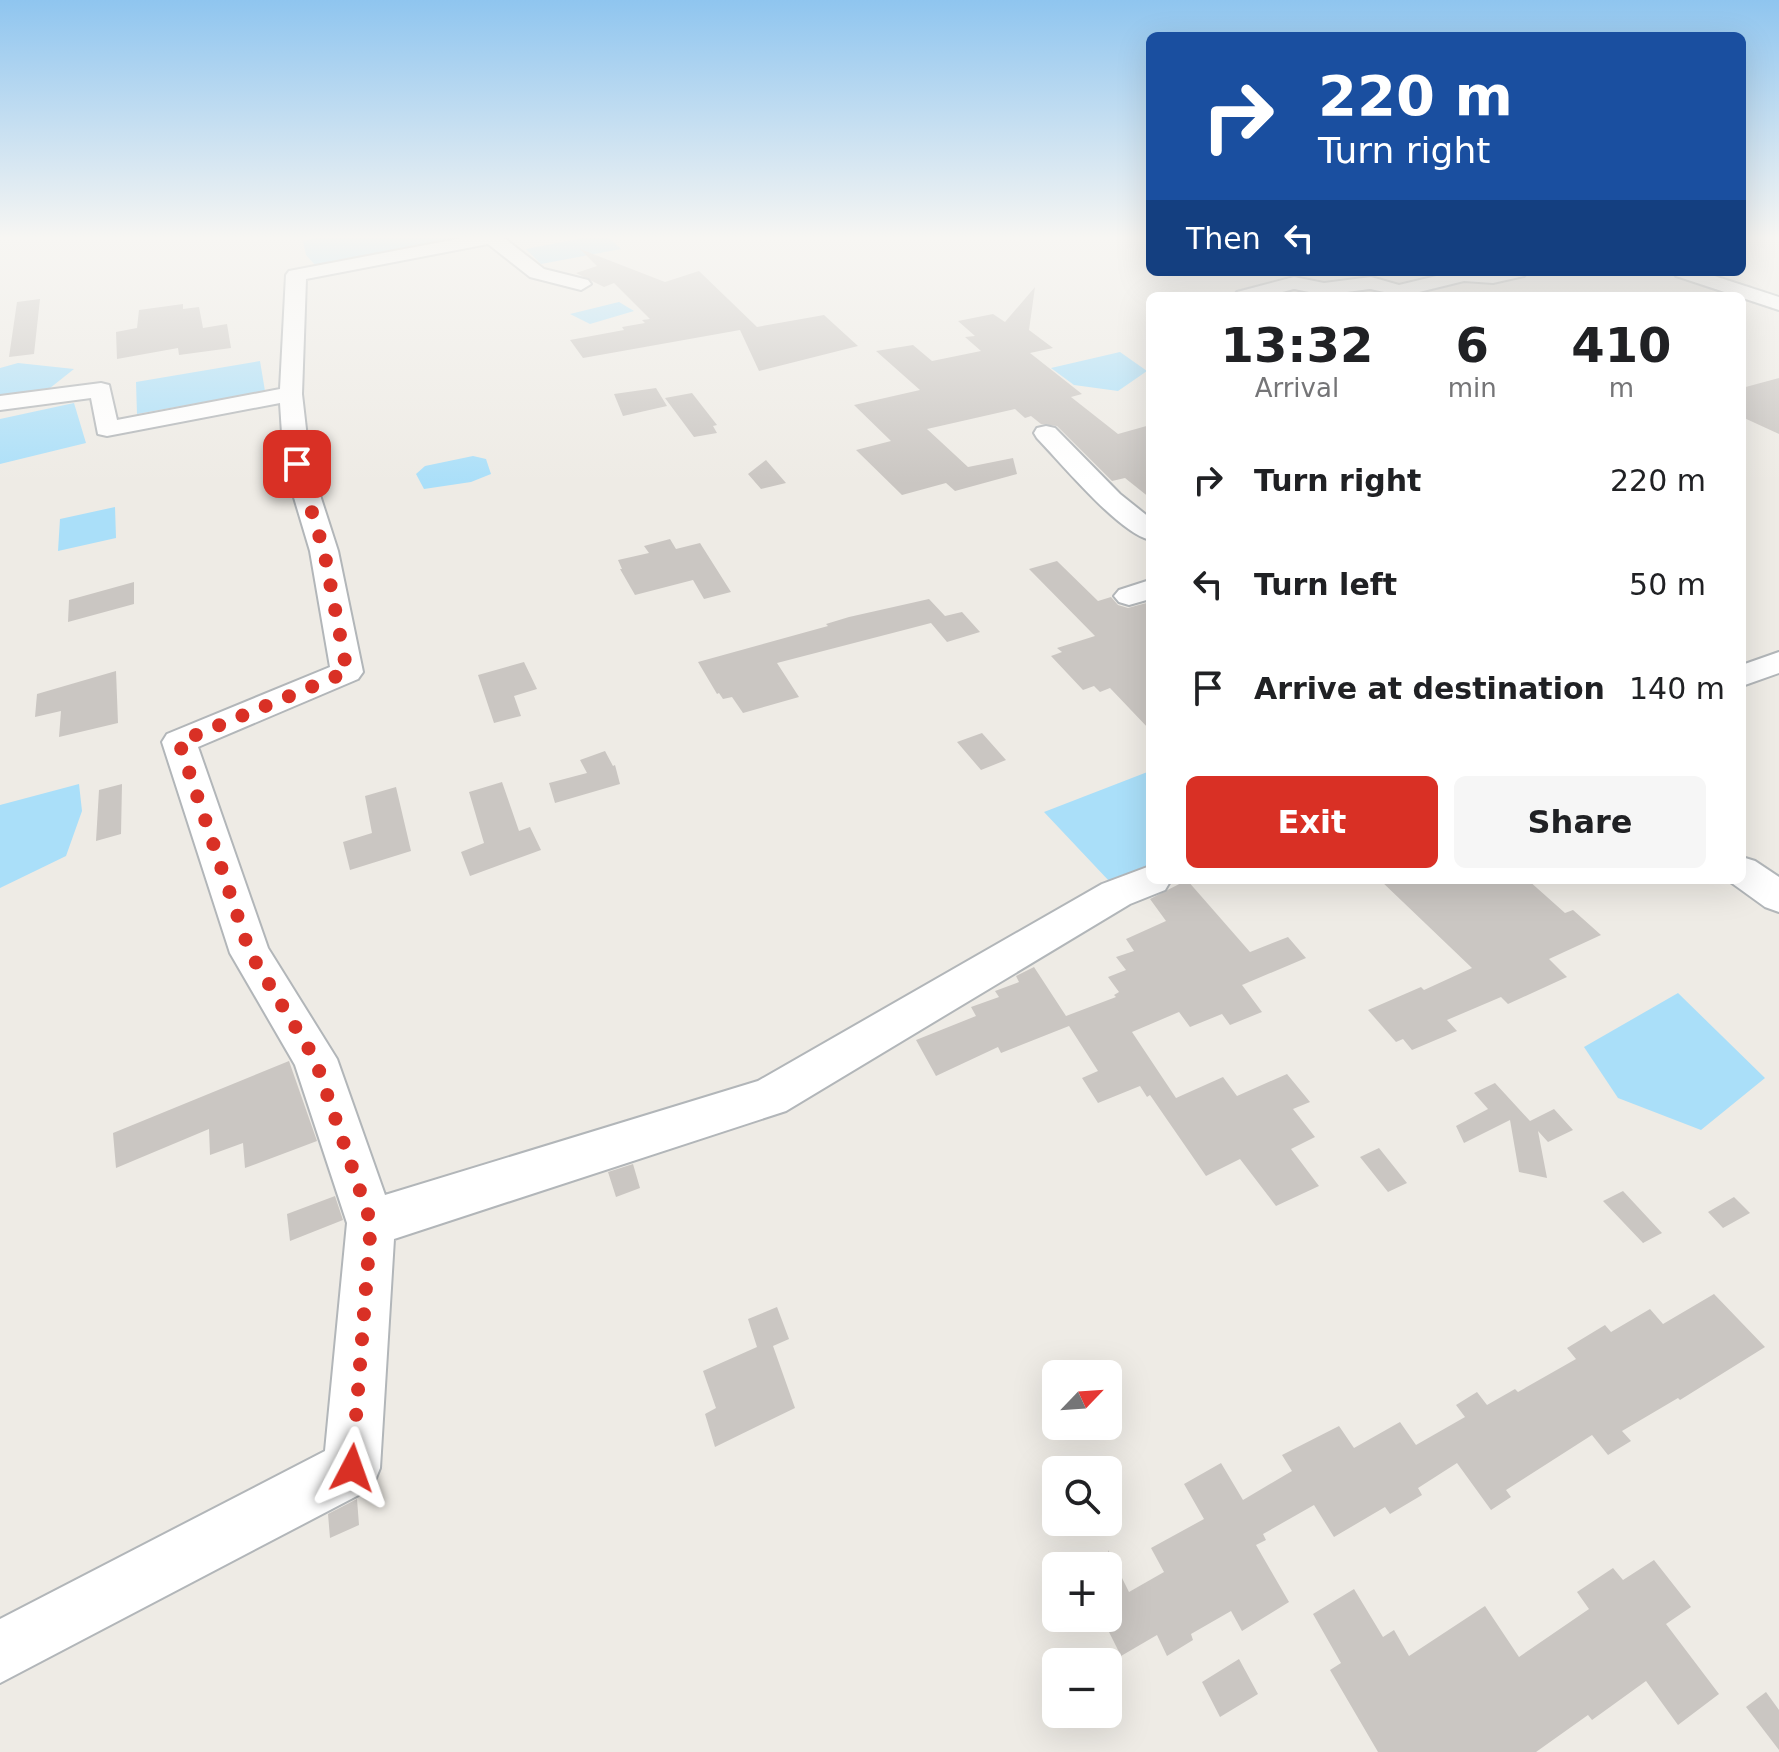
<!DOCTYPE html>
<meta charset="utf-8">
<style>
:root{--surface:#fff;--page:#f6f6f6;--text:#202124;--muted:#757577;--accent:#d93025}
body{margin:0;font-family:"DejaVu Sans",sans-serif;background:var(--page);color:var(--text);height:100vh;display:flex;flex-direction:column;font-size:30px;white-space:nowrap}
*{box-sizing:border-box;margin:0}
p{font-size:26px;color:var(--muted)}
.icon{flex:none;width:44px;height:44px;fill:none;stroke:currentColor;stroke-width:2;stroke-linecap:round;stroke-linejoin:round}
.map{position:relative;flex:1;overflow:hidden}
.drawer{position:absolute;left:1146px;top:292px;width:600px;height:592px;display:flex;flex-direction:column;background:var(--surface);border-radius:12px;box-shadow:0 8px 32px #0002}
.drawer>*{flex:none}
.banner{position:absolute;left:1146px;top:32px;width:600px;height:244px;border-radius:12px;box-shadow:0 8px 32px #0002;background:#1a4fa0;color:#fff;overflow:hidden}
.needle{width:52px;rotate:65deg}
.controls{position:absolute;left:1042px;top:1360px;display:grid;gap:16px}
.controls a{display:grid;place-items:center;width:80px;height:80px;border-radius:12px;background:var(--surface);box-shadow:0 8px 32px #0002;font-size:40px}
.pin{position:absolute;display:grid;place-items:center;width:68px;height:68px;color:#fff;margin:-34px;border-radius:16px;box-shadow:0 4px 12px #0006}
.me{position:absolute;width:88px;margin:-44px;rotate:4deg;stroke-linejoin:round;filter:drop-shadow(0 0 6px #0008)}
.turn{display:flex;align-items:center;gap:28px;height:168px;padding:0 40px;font-size:36px}
.turn .icon{width:104px;height:104px;stroke-width:2.5}
.turn b{display:block;font-size:56px;line-height:68px}
.then{display:flex;align-items:center;height:76px;padding:0 40px;background:#0003;gap:16px;font-size:30px}
.eta{display:flex;justify-content:space-evenly;align-items:center;height:136px;text-align:center}
.eta b{font-size:48px;font-weight:800;line-height:56px}
.action{display:flex;gap:16px;margin-top:auto;padding:16px 40px}
.action a{flex:1;height:92px;border-radius:12px;background:var(--accent);color:#fff;font-size:32px;font-weight:800;line-height:92px;text-align:center}
.action a+a{background:var(--page);color:var(--text)}
ul{padding:0;list-style:none}
li{display:flex;align-items:center;gap:24px;height:104px;padding:0 40px}
li div{flex:1}
li b{display:block;font-size:30px}
li em{font-style:normal}
.map>svg:first-child{display:block}
</style>
<div class="map">
<svg width="1779" height="1752" viewBox="0 0 1779 1752">
<rect width="100%" height="100%" fill="#eeebe5"/>
<path fill="#aadff9" d="M316,238h151l-149,30 -12,-13 -3,-14z
M583,238h26l12,11 -80,15 -15,-15z
M619,302l15,9 -44,13 -20,-10z
M1120,352l27,19 -29,20 -44,-6 -23,-17z
M260,361l5,30 -128,23 -1,-32z
M18,363l56,6 -29,23 -45,5v-29z
M74,403l12,40 -86,21v-45z
M473,456l13,3 5,15 -20,8 -47,7 -8,-15 9,-8z
M115,507l1,31 -58,13 2,-32z
M1150,771v96l-40,15 -66,-70z
M79,784l3,27 -16,45 -66,32v-83z
M1678,993l87,85 -64,52 -83,-32 -34,-51z"/>
<path fill="#cac6c2" d="M580,249l85,33 34,-11 58,56 67,-12 34,31 -99,25 -19,-41 -157,28 -13,-18 54,-10 -2,-3 23,-4 -3,-3 8,-1 -36,-36 -10,4 -28,-14 21,-7z
M1035,287l-6,43 24,18 -23,5 52,41 -11,3 47,37 32,-9v73l-25,-20 -13,3 -55,-55 -16,-2 -10,-8 -6,2 -10,-9 -88,20 41,38 45,-9 4,16 -62,17 -9,-8 -44,12 -46,-45 35,-9 -37,-36 66,-15 -44,-39 37,-6 19,16 49,-10 -16,-14 10,-1 -17,-15 35,-7 12,8z
M40,299l-6,55 -25,3 8,-55z
M183,304v5l16,-2 4,21 24,-4 4,24 -52,7 -1,-7 -61,11 -1,-27 21,-4 2,-18z
M1779,378v56l-37,-17v-29z
M656,388l11,18 -44,10 -9,-22z
M692,393l25,32 -4,1 4,7 -23,4 -29,-39z
M766,460l20,23 -25,6 -13,-15z
M670,539l6,10 24,-6 31,49 -27,7 -11,-19 -58,15 -15,-26h2l-4,-9 31,-7 -5,-7z
M1057,561l41,40 13,-4 7,8 10,3 22,-6v128l-40,-42 -10,4 -6,-6 -11,4 -32,-34 11,-4 -5,-4 38,-12 -66,-67z
M134,582v22l-66,18 1,-22z
M929,599l16,17 17,-4 18,20 -33,10 -16,-19 -154,40 22,34 -56,16 -11,-16 -9,2 -4,-6 -2,1 -19,-32 130,-36 -2,-2 23,-7z
M524,662l13,27 -23,7 7,20 -27,7 -16,-48z
M116,671l2,52 -59,14 2,-26 -26,6 2,-23z
M982,733l24,27 -25,10 -24,-28z
M605,751l8,15 2,-1 5,19 -65,19 -6,-20 38,-10 -7,-13z
M502,782l17,49 11,-4 11,23 -71,26 -9,-24 23,-9 -15,-51z
M122,784l-1,50 -25,7 3,-51z
M396,787l15,64 -61,19 -7,-28 29,-9 -7,-37z
M1187,880l63,72 38,-15 18,21 -64,27 20,27 -32,13 -8,-11 -32,13 -11,-15 -47,20 44,66 47,-21 14,19 50,-22 23,28 -17,7 22,28 -24,12 28,37 -43,20 -36,-47 -34,17 -56,-81 -3,2 -7,-11 -42,17 -16,-25 16,-7 -29,-45 -68,27 -3,-6 -62,29 -20,-36 60,-24 -5,-9 28,-10 -4,-6 24,-9 -3,-6 18,-9 32,49 50,-19 -2,-2 5,-3 -11,-15 18,-7 -10,-13 18,-6 -8,-12 40,-18 -16,-22z
M1380,880h148l37,33 8,-3 28,25 -52,24 18,18 -59,27 -7,-7 -54,23 10,11 -45,19 -9,-11 -7,3 -28,-32 53,-23 3,3 48,-22z
M289,1061l28,80 -72,27 -2,-25 -33,12 -1,-26 -93,39 -3,-35z
M1495,1083l35,38 24,-12 19,21 -25,12 -10,-11 9,47 -28,-6 -9,-52 -46,23 -8,-17 32,-17 -14,-16z
M1379,1148l28,35 -19,9 -28,-35z
M633,1164l7,24 -24,9 -8,-25z
M1623,1191l39,42 -19,10 -40,-42z
M335,1196l8,24 -53,21 -3,-27z
M1734,1197l16,16 -27,15 -15,-16z
M1714,1294l51,53 -85,53 -2,-2 -56,33 9,10 -23,14 -16,-20 -86,55 5,7 -20,13 -34,-47 -39,25 4,7 -32,19 -5,-7 -51,30 -20,-32 -51,29 3,6 -10,5 33,57 -47,29 -11,-20 -40,23 2,6 -26,16 -10,-21 -36,21 -13,-26v-80l21,42 35,-20 -13,-24 53,-29 -20,-35 37,-21 22,37 49,-29 -10,-16 57,-29 15,22 46,-26 16,23 49,-28 -9,-12 21,-13 10,13 28,-16 3,3 58,-33 -9,-11 38,-23 6,7 39,-23 13,15z
M777,1307l12,32 -16,7 22,62 -80,39 -10,-33 11,-6 -13,-37 54,-24 -9,-28z
M357,1499l2,26 -29,13 -2,-24z
M1654,1560l37,47 -25,17 53,70 -41,31 -32,-44 -54,39 -4,-5 -52,37h-158l-48,-82 11,-7 -28,-49 41,-25 29,48 11,-7 15,26 76,-50 34,51 70,-48 -12,-17 36,-24 10,12z
M1239,1659l19,35 -38,23 -18,-35z
M1766,1692l13,18v40l-33,-43z"/>
<g fill="none" stroke-linecap="round" stroke-linejoin="round">
<defs>
<path id="minor" d="M462,238h42l40,31 44,11 3,4 -10,6 -51,-13 -42,-33 -182,35 -4,115 8,70 28,87 25,121 -5,7 -160,68 70,201 69,111 48,136 373,-114 344,-197 48,-18v14h21l-6,10 -35,14 -344,207 -392,128 -14,229 -8,20 -372,195v-64l325,-168 22,-228 -52,-158 -65,-112 -68,-211 5,-8 163,-67 -20,-116 -26,-87 -4,-61 -173,33 -9,-2 -7,-36 -91,12v-14l101,-13 8,2 8,35 163,-31 6,-114 3,-4z
M1453,272h74l-3,4 -31,7 -29,-2 -61,15 -33,-7 -46,6 -30,-6 -27,7h-33l3,-4 57,-15 30,6 47,-6 28,8z
M1673,272h29l77,25v13l-103,-34z
M1046,426l9,2 65,66 30,24v22c-32,-8 -88,-76 -113,-102l-3,-5 3,-5z
M1150,580v19l-21,6 -10,-3 -5,-6 5,-6z
M1779,652v21l-37,13v-21z
M1742,857l13,4 24,16v35l-14,-5 -36,-26 13,-1z"/>
</defs>
<use href="#minor" stroke="#b2b6b9" stroke-width="4"/>
<use href="#minor" fill="#fff" fill-rule="evenodd"/>
</g>
<linearGradient id="sky" x2="0" y2="1"><stop stop-color="#8fc5ef"/><stop offset="0.49" stop-color="#f7f6f3"/><stop offset="1" stop-color="#f7f6f3" stop-opacity="0"/></linearGradient>
<rect width="1779" height="484" fill="url(#sky)"/>
<g fill="none" stroke-linecap="round" stroke-linejoin="round">
<path stroke="#d93025" stroke-width="14" stroke-dasharray="0 25.2" d="M297,464l27,87 23,121 -168,70 71,211 65,106 56,164 -19,245"/>
</g>
</svg>
<div class="controls">
<a><svg class="needle" viewBox="-14 -14 28 28"><path d="M0-13l5 13h-10z" fill="#e53935"/><path d="M0 13l5-13h-10z" fill="#757577"/></svg></a>
<a><svg class="icon" aria-label="search" viewBox="0 0 24 24"><circle cx="10" cy="10" r="6"/><path d="M15 15l6 6"/></svg></a>
<a>+</a>
<a>−</a>
</div>
<div class="pin" style="left:297px;top:464px;background:#d93025"><svg class="icon" aria-label="arrive" viewBox="0 0 24 24"><path d="M6 21V4h12l-3 4 3 4H6"/></svg></div>
<svg class="me" style="left:352px;top:1468px" viewBox="-20 -20 40 40"><path d="M0-17L14 15 0 8-14 15z" fill="#d93025" stroke="#fff" stroke-width="4"/></svg>
<div class="banner">
<div class="turn"><svg class="icon" aria-label="right" viewBox="0 0 24 24"><path d="M7 20v-9h11M14 6l5 5-5 5"/></svg><div><b>220 m</b>Turn right</div></div>
<div class="then">Then<svg class="icon" aria-label="left" viewBox="0 0 24 24"><path d="M17 20v-9H6M10 6l-5 5 5 5"/></svg></div>
</div>
<section class="drawer">
<div class="eta">
<div><b>13:32</b><p>Arrival</p></div>
<div><b>6</b><p>min</p></div>
<div><b>410</b><p>m</p></div>
</div>
<ul>
<li><svg class="icon" aria-label="right" viewBox="0 0 24 24"><path d="M7 20v-9h11M14 6l5 5-5 5"/></svg><div><b>Turn right</b></div><em>220 m</em></li>
<li><svg class="icon" aria-label="left" viewBox="0 0 24 24"><path d="M17 20v-9H6M10 6l-5 5 5 5"/></svg><div><b>Turn left</b></div><em>50 m</em></li>
<li><svg class="icon" aria-label="arrive" viewBox="0 0 24 24"><path d="M6 21V4h12l-3 4 3 4H6"/></svg><div><b>Arrive at destination</b></div><em>140 m</em></li>
</ul>
<div class="action"><a>Exit</a><a>Share</a></div>
</section>
</div>
